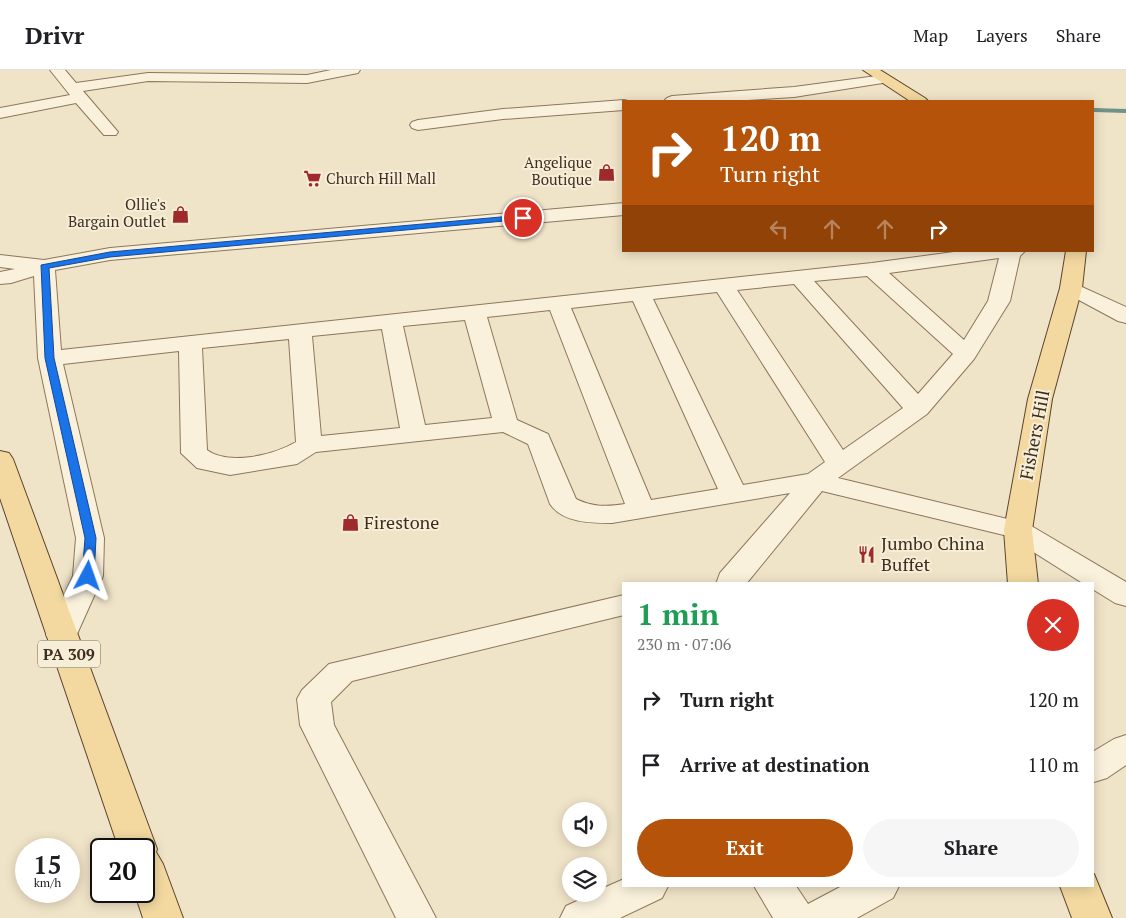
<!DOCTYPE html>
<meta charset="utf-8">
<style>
:root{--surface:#fff;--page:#f6f6f6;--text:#202124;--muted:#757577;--line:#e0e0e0;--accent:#b45309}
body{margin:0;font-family:"PT Serif",serif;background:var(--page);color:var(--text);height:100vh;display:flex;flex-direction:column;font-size:19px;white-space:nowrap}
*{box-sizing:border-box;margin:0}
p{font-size:16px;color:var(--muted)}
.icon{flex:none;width:28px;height:28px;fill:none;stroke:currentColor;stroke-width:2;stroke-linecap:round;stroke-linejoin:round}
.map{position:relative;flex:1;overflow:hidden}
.drawer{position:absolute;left:622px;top:512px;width:472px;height:305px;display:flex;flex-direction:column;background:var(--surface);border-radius:0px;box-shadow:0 2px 12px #0003}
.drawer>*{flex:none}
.banner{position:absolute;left:622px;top:30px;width:472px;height:152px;border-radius:0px;box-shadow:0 2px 12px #0003;background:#b45309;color:#fff;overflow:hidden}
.tools{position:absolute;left:562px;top:732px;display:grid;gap:10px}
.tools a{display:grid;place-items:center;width:45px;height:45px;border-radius:50%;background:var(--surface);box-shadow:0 2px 12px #0003;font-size:25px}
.speed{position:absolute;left:15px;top:768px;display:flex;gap:10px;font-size:25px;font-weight:700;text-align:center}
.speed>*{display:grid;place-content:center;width:65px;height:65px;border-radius:50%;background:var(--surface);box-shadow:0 2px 12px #0003;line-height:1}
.speed small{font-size:12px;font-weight:400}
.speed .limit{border:2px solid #111;border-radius:8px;background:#fff;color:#111}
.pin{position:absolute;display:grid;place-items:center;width:42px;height:42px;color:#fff;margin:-21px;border:2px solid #fff;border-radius:50%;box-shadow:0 1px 5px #0007}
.me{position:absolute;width:55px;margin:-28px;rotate:4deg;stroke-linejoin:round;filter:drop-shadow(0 0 4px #0008)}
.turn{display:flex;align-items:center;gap:18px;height:105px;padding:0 15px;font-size:22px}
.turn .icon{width:65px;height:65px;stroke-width:2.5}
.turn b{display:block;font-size:35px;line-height:42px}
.lanes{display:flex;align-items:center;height:48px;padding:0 15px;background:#0003;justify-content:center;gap:25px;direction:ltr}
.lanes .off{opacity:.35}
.round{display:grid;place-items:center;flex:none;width:52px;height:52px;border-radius:26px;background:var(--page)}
.overview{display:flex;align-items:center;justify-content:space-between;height:85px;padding:0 15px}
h1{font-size:30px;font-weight:800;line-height:38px;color:#1e9e55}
.button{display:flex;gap:10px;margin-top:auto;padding:10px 15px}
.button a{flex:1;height:58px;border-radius:30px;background:var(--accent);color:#fff;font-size:20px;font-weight:800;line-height:58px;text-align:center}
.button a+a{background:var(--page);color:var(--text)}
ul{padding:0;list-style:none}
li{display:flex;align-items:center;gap:15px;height:65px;padding:0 15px}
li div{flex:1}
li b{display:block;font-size:19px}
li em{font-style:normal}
header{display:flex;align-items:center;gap:30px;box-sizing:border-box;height:70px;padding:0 25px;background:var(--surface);border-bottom:1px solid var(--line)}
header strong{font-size:24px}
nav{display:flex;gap:28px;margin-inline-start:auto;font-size:18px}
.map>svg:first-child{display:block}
</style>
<header>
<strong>Drivr</strong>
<nav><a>Map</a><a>Layers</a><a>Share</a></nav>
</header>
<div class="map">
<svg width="1126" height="848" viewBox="0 0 1126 848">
<rect width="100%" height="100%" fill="#f0e4c8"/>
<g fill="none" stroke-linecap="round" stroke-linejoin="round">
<path fill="#6f938a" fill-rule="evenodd" d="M1094,38l32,1v4l-32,-1z"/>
<defs>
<path id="minor" d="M50,0h15l11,13 72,-10 159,2 24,-5h29l-2,3 -51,10 -159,-2 -65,10 35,41 -2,3h-12l-28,-32 -76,15v-10l70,-13z
M884,5l5,1 2,3 -2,3 -95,15 -63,4h-67l3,-3 5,-2 122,-9z
M624,30l4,1h-4v9l-121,9 -85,11 -6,-2 -2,-3 2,-3 6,-2 85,-11z
M624,133v12l-514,45 -55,10 6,80 811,-87 89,-12h64l-5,5 -10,45 -36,58 -47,55 -89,64 190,46 98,58v24l-11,-3 -21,-13v-6h-10l-76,-48 -186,-45 -76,93h-30l4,-11 70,-80 -178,30c-21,0 -49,0 -62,-19l-22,-60 -25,-12 -187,20 -19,12 -67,11 -33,-7 -16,-15 -2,-102 -116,13 41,174 -1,38 -30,67 -11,3 -11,-3 -5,-8 27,-59 3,-38 -38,-180 -4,-82 -23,7 -11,1v-12l15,-3 -15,-2v-12l44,5 66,-12zM999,188l-11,43 -24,39 -75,-67zM867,206l86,78 -35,40 -104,-113zM794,214l109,124 -60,42 -106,-160zM717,222l108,170 -17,12 -65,11 -90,-186zM633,231l85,188 -67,11 -80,-192zM550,240l75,194c-18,3 -33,3 -49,-5l-28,-65 -31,-14 -30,-103zM465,250l27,98 -67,7 -22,-99zM382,259l18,99 -79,8 -9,-100zM289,269l7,103c-22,13 -67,24 -89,8l-5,-102z
M1071,212l55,25v16l-8,-2 -54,-29 -4,-4 4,-4z
M624,525v20l-272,66 -21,21 3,23 102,193h-40l-96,-193 -3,-26 5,-9 27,-26z
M1126,665v30l-19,13 -13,4v-31l20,-12z
M624,809v7h44l-6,12 -42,20h-60l6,-12 26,-12h7v-4z
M754,816h42l12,18 34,-18h57l-6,12 -36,20h-84z"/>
<path id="major" d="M863,0h17l45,28 3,3h-18z
M1066,181h20l-4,37 -30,111 -20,131 6,54h-30l-4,-54 24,-131 32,-111z
M0,381l9,2 4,6 144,390 -1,3 7,12 20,54h-40l-9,-27h10v-42h-25l-119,-351z
M1094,804l18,44h-40l-12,-32h34z"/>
</defs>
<use href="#minor" stroke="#8d765c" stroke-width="2"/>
<use href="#major" stroke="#5b4430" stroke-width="2"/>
<use href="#minor" fill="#faf1dc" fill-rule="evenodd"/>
<use href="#major" fill="#f3d9a0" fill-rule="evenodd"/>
</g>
<path fill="#1a73e8" stroke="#114b97" d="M523,145l3,1v3l-416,38 -61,11 5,90 42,180 -2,38 -2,3h-8l-2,-3 3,-38 -40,-180 -4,-93 69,-13z"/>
<defs>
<symbol id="shop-bare" viewBox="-9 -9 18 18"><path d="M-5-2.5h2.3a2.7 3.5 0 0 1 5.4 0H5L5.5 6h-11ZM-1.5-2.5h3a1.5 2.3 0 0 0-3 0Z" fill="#9e2a2b" stroke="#f7eed8" stroke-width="2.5" paint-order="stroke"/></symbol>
<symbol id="supermarket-bare" viewBox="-9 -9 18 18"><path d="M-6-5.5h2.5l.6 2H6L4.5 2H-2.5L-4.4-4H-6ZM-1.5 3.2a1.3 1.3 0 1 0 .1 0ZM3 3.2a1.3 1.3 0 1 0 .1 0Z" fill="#9e2a2b" stroke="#f7eed8" stroke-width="2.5" paint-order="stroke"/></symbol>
<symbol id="restaurant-bare" viewBox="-9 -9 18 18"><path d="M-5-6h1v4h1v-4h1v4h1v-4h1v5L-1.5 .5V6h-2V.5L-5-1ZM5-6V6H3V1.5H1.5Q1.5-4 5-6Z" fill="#9e2a2b" stroke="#f7eed8" stroke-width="2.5" paint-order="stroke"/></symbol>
</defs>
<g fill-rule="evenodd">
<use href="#shop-bare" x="594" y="90" width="25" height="25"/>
<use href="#supermarket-bare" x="300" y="96" width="25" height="25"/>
<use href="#shop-bare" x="168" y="132" width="25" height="25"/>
<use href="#shop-bare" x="338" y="440" width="25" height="25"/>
<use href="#restaurant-bare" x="854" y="472" width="25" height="25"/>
</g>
<g text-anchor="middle" stroke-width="4" stroke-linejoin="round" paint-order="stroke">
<g font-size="15" fill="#3d2e20" stroke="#f7eed8" text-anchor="end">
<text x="592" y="98">Angelique<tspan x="592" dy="17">Boutique</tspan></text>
<text x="326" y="114" text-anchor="start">Church Hill Mall</text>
<text x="166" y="140">Ollie's<tspan x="166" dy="17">Bargain Outlet</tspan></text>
</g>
<rect fill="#f7eed8" stroke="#756857" stroke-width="1" x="38" y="570.5" width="62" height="27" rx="4"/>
<g font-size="16" font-weight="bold" fill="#3d2e20">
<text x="69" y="590">PA 309</text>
</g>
<g font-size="18" fill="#3d2e20" stroke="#f7eed8">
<text transform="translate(1035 365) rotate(-79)" y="6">Fishers Hill</text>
</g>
<g font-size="18" fill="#3d2e20" stroke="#f7eed8" text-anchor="start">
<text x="364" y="459">Firestone</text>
<text x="881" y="480">Jumbo China<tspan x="881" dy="21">Buffet</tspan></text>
</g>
</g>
</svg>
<div class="tools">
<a><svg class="icon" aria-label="sound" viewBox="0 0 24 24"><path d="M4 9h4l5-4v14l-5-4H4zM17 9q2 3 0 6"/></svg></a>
<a><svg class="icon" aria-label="layers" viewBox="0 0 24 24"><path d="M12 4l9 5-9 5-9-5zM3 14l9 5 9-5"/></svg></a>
</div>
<div class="speed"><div>15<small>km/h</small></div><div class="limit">20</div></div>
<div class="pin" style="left:523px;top:148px;background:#d93025"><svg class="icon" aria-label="arrive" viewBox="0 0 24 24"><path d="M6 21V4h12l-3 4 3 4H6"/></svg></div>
<svg class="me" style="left:88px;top:506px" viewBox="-20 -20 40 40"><path d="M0-17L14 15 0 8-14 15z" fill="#1a73e8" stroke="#fff" stroke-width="4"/></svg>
<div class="banner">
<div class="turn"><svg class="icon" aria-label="right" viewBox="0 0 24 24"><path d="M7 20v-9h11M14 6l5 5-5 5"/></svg><div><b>120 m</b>Turn right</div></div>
<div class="lanes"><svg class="icon off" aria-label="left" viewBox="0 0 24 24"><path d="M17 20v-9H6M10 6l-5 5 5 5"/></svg><svg class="icon off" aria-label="ahead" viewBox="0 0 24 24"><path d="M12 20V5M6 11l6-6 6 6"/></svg><svg class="icon off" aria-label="ahead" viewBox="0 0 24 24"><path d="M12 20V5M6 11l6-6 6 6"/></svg><svg class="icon" aria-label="right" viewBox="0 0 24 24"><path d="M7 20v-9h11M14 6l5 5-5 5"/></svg></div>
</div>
<section class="drawer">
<div class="overview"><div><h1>1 min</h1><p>230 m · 07:06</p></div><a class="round" style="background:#d93025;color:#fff"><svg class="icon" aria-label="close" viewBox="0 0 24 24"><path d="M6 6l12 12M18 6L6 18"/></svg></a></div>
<ul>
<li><svg class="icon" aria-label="right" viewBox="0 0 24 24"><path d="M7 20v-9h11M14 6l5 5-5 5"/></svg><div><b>Turn right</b></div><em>120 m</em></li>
<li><svg class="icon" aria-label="arrive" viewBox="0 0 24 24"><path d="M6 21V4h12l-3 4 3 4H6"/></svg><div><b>Arrive at destination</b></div><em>110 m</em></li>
</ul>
<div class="button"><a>Exit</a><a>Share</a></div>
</section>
</div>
